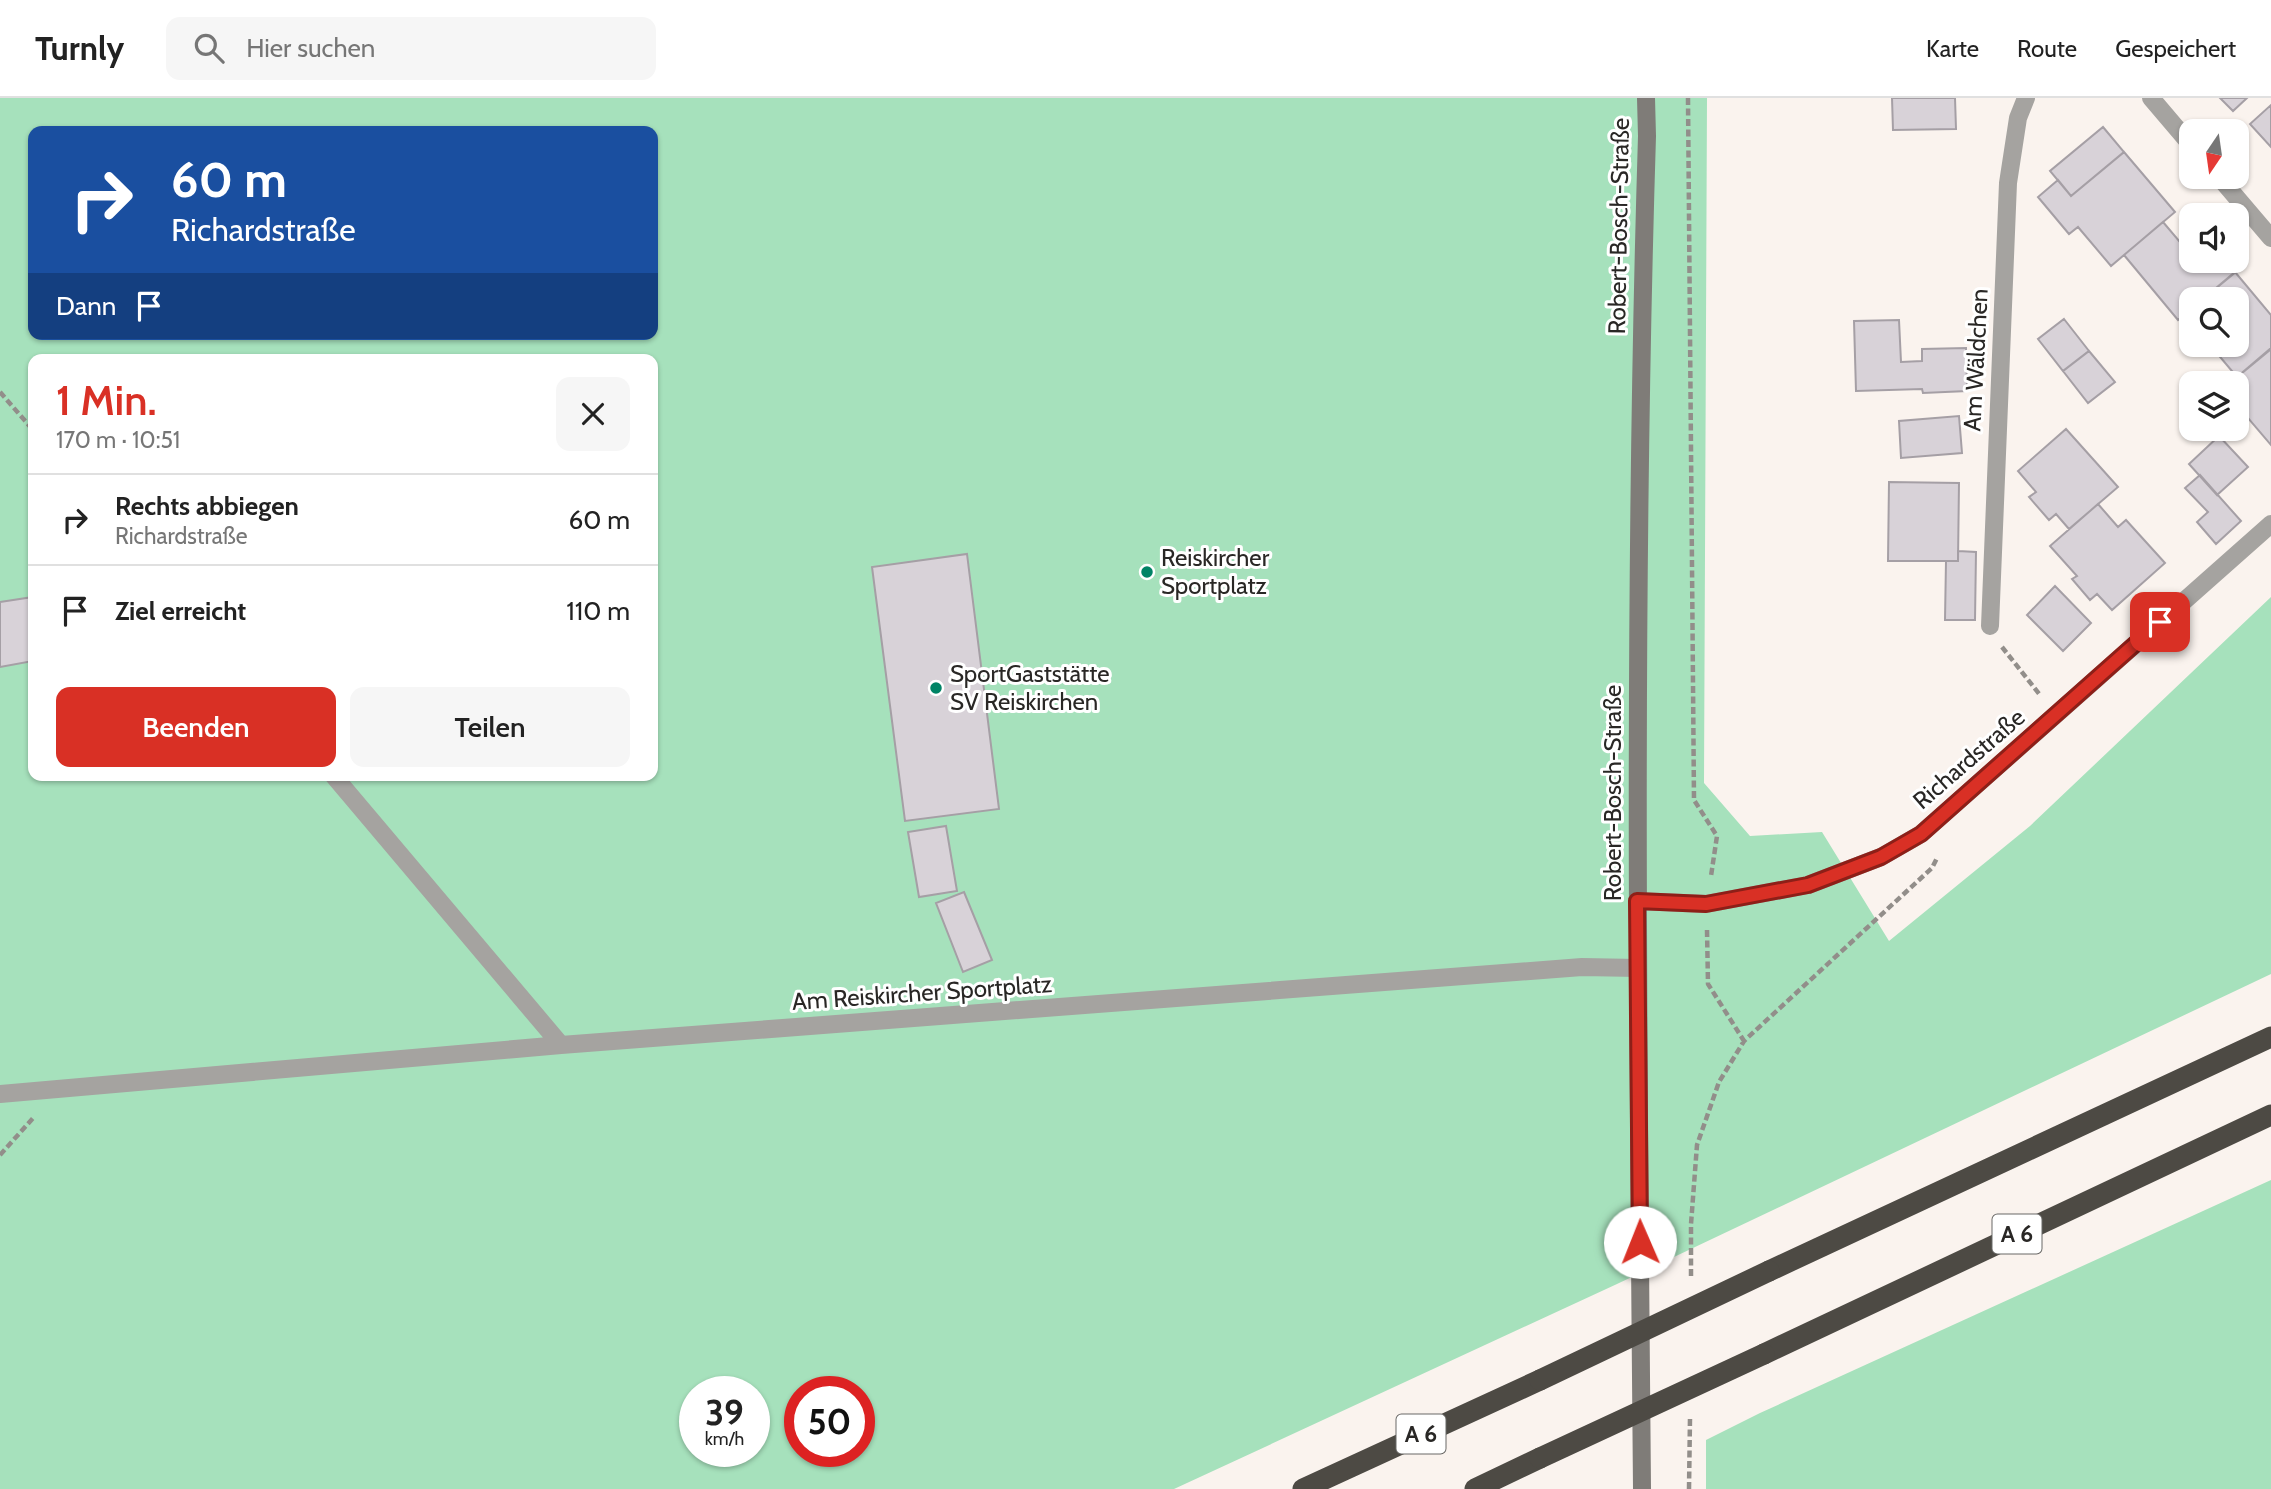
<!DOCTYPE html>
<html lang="de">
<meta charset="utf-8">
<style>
:root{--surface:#fff;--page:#f6f6f6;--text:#222;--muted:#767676;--line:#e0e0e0;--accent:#d93025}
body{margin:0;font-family:Cabin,sans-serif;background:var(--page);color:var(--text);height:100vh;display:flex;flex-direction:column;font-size:26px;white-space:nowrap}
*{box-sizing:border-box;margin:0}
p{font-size:23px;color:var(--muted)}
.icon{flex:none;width:38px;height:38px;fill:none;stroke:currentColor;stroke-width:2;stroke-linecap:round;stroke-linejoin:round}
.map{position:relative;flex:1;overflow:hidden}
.side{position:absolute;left:28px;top:256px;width:630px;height:427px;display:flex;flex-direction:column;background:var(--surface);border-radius:14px;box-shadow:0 2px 5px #0004}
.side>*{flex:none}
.banner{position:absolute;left:28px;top:28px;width:630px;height:214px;border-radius:14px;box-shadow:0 2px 5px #0004;background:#1a4fa0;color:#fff;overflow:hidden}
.needle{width:46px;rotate:193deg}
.tools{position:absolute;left:2179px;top:21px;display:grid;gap:14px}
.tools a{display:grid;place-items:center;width:70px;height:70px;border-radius:14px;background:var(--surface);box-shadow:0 2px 5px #0004;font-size:35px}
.speed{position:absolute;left:679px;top:1278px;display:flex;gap:14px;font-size:35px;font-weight:700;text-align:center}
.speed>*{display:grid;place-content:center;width:91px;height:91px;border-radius:50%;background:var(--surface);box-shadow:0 2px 5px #0004;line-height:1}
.speed small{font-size:18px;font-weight:400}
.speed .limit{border:10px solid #d22;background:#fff;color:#111}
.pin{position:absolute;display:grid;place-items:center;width:60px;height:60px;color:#fff;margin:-30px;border-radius:14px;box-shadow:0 4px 10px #0006}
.me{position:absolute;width:77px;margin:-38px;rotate:359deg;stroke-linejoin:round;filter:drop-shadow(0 0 5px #0008)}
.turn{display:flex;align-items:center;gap:24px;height:147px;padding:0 28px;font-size:32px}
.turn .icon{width:91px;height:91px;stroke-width:2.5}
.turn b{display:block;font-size:49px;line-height:60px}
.then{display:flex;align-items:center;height:66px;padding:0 28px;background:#0003;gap:14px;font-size:26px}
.round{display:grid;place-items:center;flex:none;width:74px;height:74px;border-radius:14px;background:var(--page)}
.overview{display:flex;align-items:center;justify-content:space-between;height:119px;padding:0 28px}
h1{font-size:42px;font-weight:600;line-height:52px;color:var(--accent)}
.button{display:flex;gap:14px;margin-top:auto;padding:14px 28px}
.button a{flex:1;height:80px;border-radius:14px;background:var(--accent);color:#fff;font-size:28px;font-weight:600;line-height:80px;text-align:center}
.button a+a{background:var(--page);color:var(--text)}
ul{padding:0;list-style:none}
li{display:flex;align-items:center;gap:21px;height:91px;padding:0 28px;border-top:2px solid var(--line)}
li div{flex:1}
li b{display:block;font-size:26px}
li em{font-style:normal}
header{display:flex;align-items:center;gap:42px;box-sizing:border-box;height:98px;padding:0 35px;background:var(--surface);border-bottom:2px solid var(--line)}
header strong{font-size:33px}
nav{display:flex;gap:38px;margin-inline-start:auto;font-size:24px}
.search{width:490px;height:63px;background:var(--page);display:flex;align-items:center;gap:18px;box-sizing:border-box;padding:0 24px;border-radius:14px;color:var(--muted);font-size:26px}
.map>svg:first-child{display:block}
</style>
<header>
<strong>Turnly</strong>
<div class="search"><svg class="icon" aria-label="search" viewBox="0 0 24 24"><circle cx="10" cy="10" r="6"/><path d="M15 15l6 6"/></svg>Hier suchen</div>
<nav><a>Karte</a><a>Route</a><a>Gespeichert</a></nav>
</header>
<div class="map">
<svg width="2271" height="1391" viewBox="0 0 2271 1391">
<rect width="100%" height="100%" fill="#faf3ee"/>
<path fill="#a6e1bc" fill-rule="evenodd" d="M0,0h1707l-3,685 46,53 72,-4 67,109 141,-115 241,-229v377l-654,310 -443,205h-1174zM33,33h620v203h-620zM33,261h620v416h-620zM695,1293h59v60h-59zM800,1293h59v60h-59z
M2271,1082v309h-565v-49l54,-27z"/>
<path fill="#d8d2d8" stroke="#a59fa5" stroke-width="2" d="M1892,0h63l1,31 -63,1z
M2220,0h27l-14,13z
M2271,7v42l-21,-23z
M2103,29l21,25 -53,44 -21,-25z
M2124,54l51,60 -64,54 -33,-39 -9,7 -31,-37 20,-17 13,16z
M2163,124l28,33v6h5l4,4 5,-4h31l6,6 -39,32h-12v10l-13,11 -54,-65z
M2235,174l36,43v33l-34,29 -27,-32h26v-46h-33z
M2064,221l25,32 -26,20 -25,-32z
M1899,222l2,42 21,-1v-12l44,-1 1,43 -44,2 -1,-4 -66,2 -2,-70z
M2270,252l1,1v94l-35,-41v-21h-6z
M2089,253l26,31 -27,21 -25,-32z
M1959,318l3,37 -61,5 -2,-37z
M2066,331l52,58 -49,42 -13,-15 -7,6 -20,-23 7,-5 -18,-21z
M2219,338l29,31 -31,28 -28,-31z
M2200,377l41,46 -25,23 -19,-22 11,-10 -23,-24z
M1889,384l70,1 -1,78h-70z
M2098,406l20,23 8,-7 39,43 -53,47 -15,-16 -7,6 -18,-21 5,-3 -27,-30z
M1958,453l18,1 -1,68h-30l1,-59h12z
M967,456l32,255 -94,12 -33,-254z
M2055,488l36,37 -28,28 -36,-36z
M33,499v64l-33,6v-65z
M946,728l11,65 -38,6 -11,-65z
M964,794l28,68 -29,12 -27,-69z"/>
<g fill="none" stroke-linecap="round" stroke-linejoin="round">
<path stroke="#928e8a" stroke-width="4.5" stroke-dasharray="7 3.5" stroke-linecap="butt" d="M1688,0l6,702 23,36 -6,40
M0,294l33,38
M2002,549l38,48
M1707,832l1,54 36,57
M0,1057l34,-38
M1691,1178v-52l6,-79 22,-63 25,-41 188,-173 5,-10
M1689,1391l1,-71"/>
<path stroke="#a5a3a0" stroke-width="18" d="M333,677l228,270 1021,-78 56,1
M0,996l561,-49"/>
<path stroke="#a5a3a0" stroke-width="18" d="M2151,0l40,47
M2219,79l52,61
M1990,528l18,-443 10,-65 8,-20
M1637,803l69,3 102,-19 73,-28 40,-23 350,-310"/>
<path stroke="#7f7c78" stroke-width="18" d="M1642,1391c-4,-451 -9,-902 5,-1353l-1,-38"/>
<path stroke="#4d4a44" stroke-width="21" d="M1769,1173l502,-234
M1764,1256l507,-239
M1303,1391l237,-109
M1475,1391l65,-31"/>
<path stroke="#4d4a44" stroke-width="21" d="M1540,1282l229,-109
M1540,1360l224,-104"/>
</g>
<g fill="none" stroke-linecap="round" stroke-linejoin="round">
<defs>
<path id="route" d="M1640,1144l-3,-341 69,3 102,-19 73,-28 40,-23 239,-212"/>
</defs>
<use href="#route" stroke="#8d1f18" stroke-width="18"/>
<use href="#route" stroke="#d93025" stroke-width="12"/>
</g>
<g fill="#008365" stroke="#fff" stroke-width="2.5">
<circle cx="1147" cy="474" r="7"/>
<circle cx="936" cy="590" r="7"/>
</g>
<g text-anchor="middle" stroke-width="6" stroke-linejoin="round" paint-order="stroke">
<g fill="#fff" stroke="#696866" stroke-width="2">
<rect x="1992.5" y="1116.5" width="49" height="39" rx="5"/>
<rect x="1396.5" y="1316.5" width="49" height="39" rx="5"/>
</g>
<g font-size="23" font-weight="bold" fill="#292725">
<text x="2017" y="1144">A 6</text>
<text x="1421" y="1344">A 6</text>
</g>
<g font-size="24" fill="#292725" stroke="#fff">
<text transform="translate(1619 128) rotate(-89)" y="8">Robert-Bosch-Straße</text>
<text transform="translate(1976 262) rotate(-87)" y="8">Am Wäldchen</text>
<text transform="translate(1969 661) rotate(-41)" y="8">Richardstraße</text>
<text transform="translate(1613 695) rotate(-90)" y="8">Robert-Bosch-Straße</text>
<text transform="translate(922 895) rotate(-4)" y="8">Am Reiskircher Sportplatz</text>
</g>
<g font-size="24" fill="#292725" stroke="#fff" text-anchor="start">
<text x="1161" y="468">Reiskircher<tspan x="1161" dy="28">Sportplatz</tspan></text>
<text x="950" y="584">SportGaststätte<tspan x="950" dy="28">SV Reiskirchen</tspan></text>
</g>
</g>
</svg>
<div class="tools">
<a><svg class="needle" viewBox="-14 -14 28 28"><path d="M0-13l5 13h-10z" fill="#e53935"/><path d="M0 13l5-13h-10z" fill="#767676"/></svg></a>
<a><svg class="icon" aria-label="sound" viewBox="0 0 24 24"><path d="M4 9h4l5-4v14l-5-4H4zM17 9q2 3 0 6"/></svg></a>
<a><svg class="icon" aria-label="search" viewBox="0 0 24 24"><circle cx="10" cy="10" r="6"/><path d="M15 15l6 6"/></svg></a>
<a><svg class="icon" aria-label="layers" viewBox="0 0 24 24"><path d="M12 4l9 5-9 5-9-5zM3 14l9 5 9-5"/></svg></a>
</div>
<div class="speed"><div>39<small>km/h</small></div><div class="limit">50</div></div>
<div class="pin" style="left:2160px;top:524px;background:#d93025"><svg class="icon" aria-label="arrive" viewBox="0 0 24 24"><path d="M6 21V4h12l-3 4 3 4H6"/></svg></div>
<svg class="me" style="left:1640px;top:1144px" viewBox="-20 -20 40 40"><circle r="19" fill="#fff"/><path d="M0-13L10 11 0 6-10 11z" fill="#d93025"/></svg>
<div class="banner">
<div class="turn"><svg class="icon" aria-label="right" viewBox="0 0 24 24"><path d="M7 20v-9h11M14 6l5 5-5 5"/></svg><div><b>60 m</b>Richardstraße</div></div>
<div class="then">Dann<svg class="icon" aria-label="arrive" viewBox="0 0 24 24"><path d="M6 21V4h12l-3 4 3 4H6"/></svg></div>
</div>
<section class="side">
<div class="overview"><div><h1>1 Min.</h1><p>170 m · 10:51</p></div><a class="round"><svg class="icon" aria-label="close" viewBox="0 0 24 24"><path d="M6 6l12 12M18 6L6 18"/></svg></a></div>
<ul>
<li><svg class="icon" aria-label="right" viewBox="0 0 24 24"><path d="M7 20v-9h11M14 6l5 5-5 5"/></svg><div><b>Rechts abbiegen</b><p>Richardstraße</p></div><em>60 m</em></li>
<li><svg class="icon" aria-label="arrive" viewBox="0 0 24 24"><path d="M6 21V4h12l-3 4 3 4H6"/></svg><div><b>Ziel erreicht</b></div><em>110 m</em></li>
</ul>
<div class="button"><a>Beenden</a><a>Teilen</a></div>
</section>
</div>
